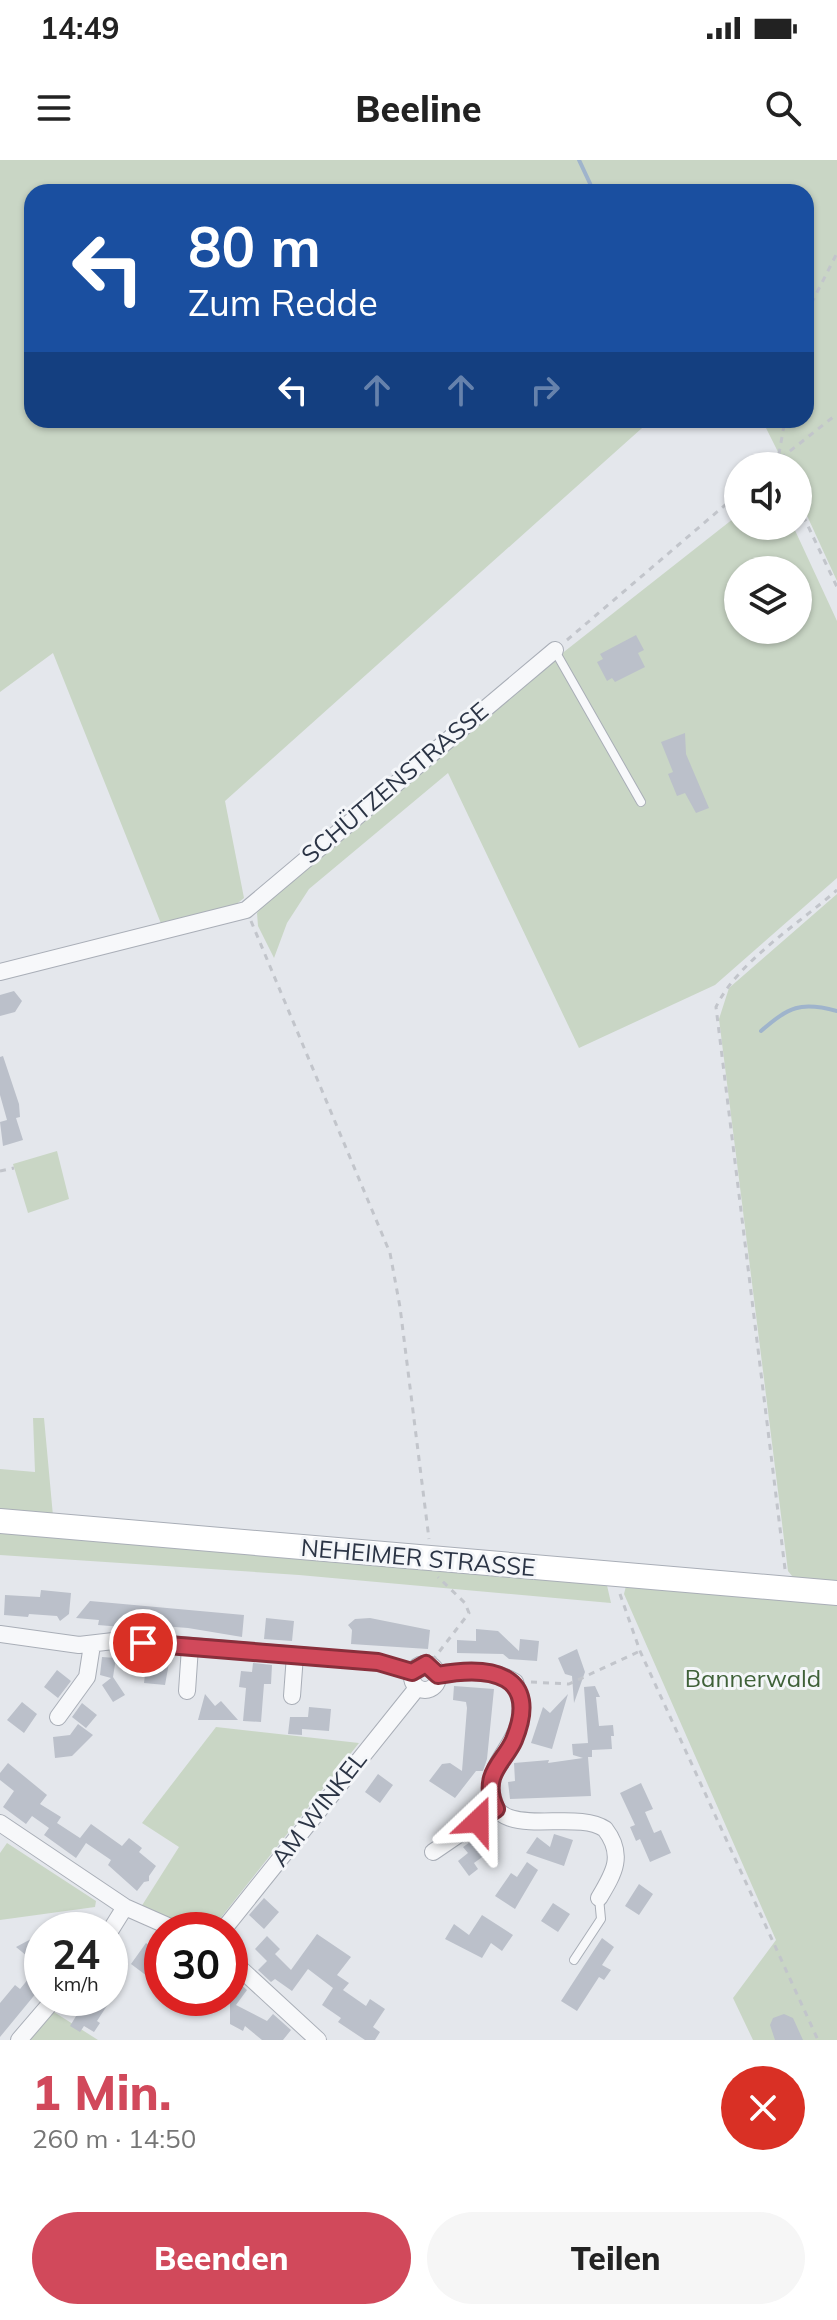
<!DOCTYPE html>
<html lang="de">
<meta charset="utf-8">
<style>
:root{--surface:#fff;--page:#f6f6f6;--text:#222;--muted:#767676;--accent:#d1495b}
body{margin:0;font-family:Mulish,sans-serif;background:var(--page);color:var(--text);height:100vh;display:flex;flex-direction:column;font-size:30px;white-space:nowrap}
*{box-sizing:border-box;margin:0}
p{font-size:26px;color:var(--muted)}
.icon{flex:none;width:44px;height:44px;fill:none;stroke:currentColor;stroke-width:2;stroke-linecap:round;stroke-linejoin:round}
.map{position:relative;height:1880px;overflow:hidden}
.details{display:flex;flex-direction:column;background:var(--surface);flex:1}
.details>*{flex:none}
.banner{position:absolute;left:24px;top:24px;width:790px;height:244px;border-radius:24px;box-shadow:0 2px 6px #0004;background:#1a4fa0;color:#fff;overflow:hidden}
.tools{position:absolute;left:724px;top:292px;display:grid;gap:16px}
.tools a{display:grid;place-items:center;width:88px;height:88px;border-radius:50%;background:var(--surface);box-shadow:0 2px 6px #0004;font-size:40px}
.speed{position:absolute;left:24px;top:1752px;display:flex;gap:16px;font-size:40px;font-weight:700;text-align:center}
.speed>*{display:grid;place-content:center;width:104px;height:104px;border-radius:50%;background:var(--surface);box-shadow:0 2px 6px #0004;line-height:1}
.speed small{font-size:20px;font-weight:400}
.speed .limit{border:12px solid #d22;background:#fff;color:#111}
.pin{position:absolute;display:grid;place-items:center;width:68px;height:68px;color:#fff;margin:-34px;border:4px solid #fff;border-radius:50%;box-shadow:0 2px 8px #0007}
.me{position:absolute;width:88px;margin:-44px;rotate:23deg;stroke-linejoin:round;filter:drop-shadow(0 0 6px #0008)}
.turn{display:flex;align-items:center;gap:28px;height:168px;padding:0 32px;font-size:36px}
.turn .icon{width:104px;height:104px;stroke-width:2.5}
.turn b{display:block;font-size:56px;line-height:68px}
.lanes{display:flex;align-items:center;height:76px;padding:0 32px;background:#0003;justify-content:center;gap:40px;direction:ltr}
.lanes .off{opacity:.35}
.round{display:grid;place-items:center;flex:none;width:84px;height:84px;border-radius:42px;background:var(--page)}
.headline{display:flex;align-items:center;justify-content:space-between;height:136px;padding:0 32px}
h1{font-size:48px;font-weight:800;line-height:60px;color:var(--accent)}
.primary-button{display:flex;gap:16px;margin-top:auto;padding:16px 32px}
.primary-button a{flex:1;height:92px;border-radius:48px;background:var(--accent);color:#fff;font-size:32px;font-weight:800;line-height:92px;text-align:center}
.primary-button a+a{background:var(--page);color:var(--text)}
.status{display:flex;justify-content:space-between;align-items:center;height:56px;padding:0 40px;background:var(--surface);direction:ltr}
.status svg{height:22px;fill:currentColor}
header{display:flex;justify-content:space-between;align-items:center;height:104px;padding:0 32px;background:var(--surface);font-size:36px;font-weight:800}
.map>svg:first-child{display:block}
</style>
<div class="status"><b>14:49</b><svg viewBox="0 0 49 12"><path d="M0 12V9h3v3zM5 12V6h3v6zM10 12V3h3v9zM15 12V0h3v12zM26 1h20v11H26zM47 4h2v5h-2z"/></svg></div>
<header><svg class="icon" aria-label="menu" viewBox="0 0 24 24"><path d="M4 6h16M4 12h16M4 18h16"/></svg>Beeline<svg class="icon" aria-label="search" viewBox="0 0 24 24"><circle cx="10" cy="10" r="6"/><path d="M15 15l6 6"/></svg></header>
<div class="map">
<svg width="837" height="1880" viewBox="0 0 837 1880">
<rect width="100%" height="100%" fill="#e4e7ec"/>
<path fill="#c9d6c5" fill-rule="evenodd" d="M0,0h837v421l-39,-85v-30h-13l-23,-46h44v-228h-774v228h619l-426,381 19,97 -15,12 -67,16 -109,-273 -53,39z
M738,355v11h55l44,95v257l-122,107 -136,63 -131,-275 -139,116 -22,34 -13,35 -16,-32 -1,-13 15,-18 288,-240zM738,410h60v60h-60z
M837,734v692l-41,-5 -8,-10 -69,-552 10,-31z
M57,991l12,48 -41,14 -15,-49z
M33,1258h11l9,98 -53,-5v-42l35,3z
M0,1369l606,52 5,22 -312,-28 -299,-20z
M626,1426l211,14v440h-84l-20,-42 43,-58 -152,-346z
M216,1567l143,16 -148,187h-10l-60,-23 38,-60 -37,-24z
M7,1683l89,58 -1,6 -95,13v-67z
M54,1852l44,28h-68z"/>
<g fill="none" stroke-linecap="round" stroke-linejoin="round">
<path stroke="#9fb4cc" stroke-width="4" d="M579,0l15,32
M761,871c28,-24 39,-30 76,-20"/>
</g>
<path fill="#bbc0ca" d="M636,475l8,15 -6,3 7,14 -30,15 -3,-4 -5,3 -10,-19 6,-3 -3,-5z
M685,573l1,21 23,54 -13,5 -11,-20 -8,3 -9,-22 5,-2 -12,-30z
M14,831l8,10 -7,11 -15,4v-21z
M3,896l16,48 1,13 -4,1 7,22 -20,6 -3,-24 7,-2 -7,-25v-38z
M41,1430l30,3 -2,21 -9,7 -3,-5 -28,-2 -1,3 -24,-2 1,-20 35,2z
M90,1441l154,14 -2,22 -54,-9 -66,-5v4l-24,-2 1,-5 -23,-2z
M266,1458l28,3 -2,20 -28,-2z
M370,1458l60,12 -2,19 -77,-5 1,-14 -4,-5 7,-6z
M476,1469l22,2 21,20 1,-12 19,2 -2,20 -28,-2 -6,-5 -46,-1v-13l19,1z
M577,1489l8,23 -11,31 -2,-27 -7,-2 -7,-16z
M102,1497l14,1 -3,19 12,18 -12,7 -11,-17 9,-7 -11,-3z
M147,1498l22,5 -4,22 -21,-2z
M253,1503l19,2 -1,19h-7l-3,38 -18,-1 3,-33 -7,-1 2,-16 11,1z
M57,1510l14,11 -13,17 -14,-11z
M454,1526l40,3 -7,70 -4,12h-7l-21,27 -26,-17 13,-17 8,-1 12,8 5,-63 -1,-6 -13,-2z
M595,1526l5,11h-4l3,29 14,-1 1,11h-3l1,13 -20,1v7h-4l3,39 -81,3 -2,-17 7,-1 -1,-18 35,-3 -1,3 35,-5 -10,-3 -1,-11 16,-1 -4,-56z
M205,1534l10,12 6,-5 17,19h-40z
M568,1534l-16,55 -21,-6 12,-36 7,6z
M22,1542l15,12 -13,19 -17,-13z
M82,1543l15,12 -11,13 -14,-11z
M309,1547l22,2 -2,22 -27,-2v6l-14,-1 2,-17h18z
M78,1564l15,11 -21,21 -17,2 -2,-21 17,-2z
M8,1603l39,32 -7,9 21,13 -4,6 23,15 11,-14 31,22 7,-8 13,10 -3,4 17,14 -7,10v5l-5,1 -7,9 -29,-26 3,-5 -25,-17 -10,15 -32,-23 5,-7 -17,-12 -6,8 -23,-17 11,-16 -14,-11v-7z
M378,1614l15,11 -13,18 -15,-11z
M641,1623l12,26 -8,3 9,21 7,-3 10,23 -21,9 -10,-23 -4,2 -6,-14 5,-2 -15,-32z
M485,1672l11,15 -22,16 4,6 -9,7 -11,-15 10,-8 -5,-6z
M554,1674l19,6 -9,26 -38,-13 11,-16 13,10z
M527,1702l11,8 -23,39 -20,-13 16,-23 6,4z
M639,1724l14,10 -14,21 -14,-9z
M264,1738l15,14 -15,17 -15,-14z
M553,1743l17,11 -12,18 -17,-11z
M482,1755l31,20 -11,16 -11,-8 -9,15 -37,-19 9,-15 15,11z
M42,1767v59l-42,51v-34l15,-18 5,4 19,-23 -23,-19 17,-9z
M317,1774l34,23 -14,18 12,8 -6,7 23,16 4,-7 15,10 -12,18 7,5 -5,8h-10l-27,-18 3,-4 -19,-13 11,-17 -25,-19 -16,22 -17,-12 -4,3 -13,-12 9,-9 -12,-12 12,-13 13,13 -5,5 16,16z
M602,1778l12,9 -12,18 9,5 -7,10 -5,-3 -22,34 -16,-10z
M146,1783l16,12v17l-7,10 -24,-18z
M110,1813l13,8 -26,40 3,2 -6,9 -10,-6 -4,6 -10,-6 17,-28h23z
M230,1815l17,15 -11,15 31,16 6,-7 18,16 -8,10h-21l-17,-14 -2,5 -13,-7z
M784,1854l9,4 10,22h-28l-5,-15 3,-7z"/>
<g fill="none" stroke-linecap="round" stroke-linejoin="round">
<defs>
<path id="lane" d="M555,491l86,151
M574,1800l27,-41 -2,-21"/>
<path id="street" d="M0,812l246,-62 309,-260
M0,1474l79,11 43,-5 256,22 34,10
M412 1517a13 13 0 1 1 26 0a13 13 0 1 1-26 0Z
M438,1515c25,-5 55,-7 77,7 21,54 -23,68 -24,105 -2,58 82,20 114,42 20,26 9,44 -6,69
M187,1531l3,-44
M292,1536l3,-41
M58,1557l29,-40 5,-32
M0,1663l125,84 52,23
M433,1692l63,-43
M223,1770l194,-242
M110,1771l15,-24
M230,1799l88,81
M19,1880l36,-42"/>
<path id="secondary" d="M0,1361l837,72"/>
</defs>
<use href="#lane" stroke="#a9aeb7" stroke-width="10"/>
<use href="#street" stroke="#a9aeb7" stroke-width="18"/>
<use href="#secondary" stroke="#a9aeb7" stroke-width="26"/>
<path stroke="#c2c5cb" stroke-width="3" stroke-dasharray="6 6" stroke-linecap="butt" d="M806,154l31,-61
M771,306l66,-52
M781,306l-3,-7 7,-39
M798,345l39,82
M567,480l171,-146
M251,761l139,332 10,54 29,232
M0,1011l14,-3
M785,1409l-69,-562c21,-45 84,-84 121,-117
M620,1434l20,57 178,389
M432,1501l37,-48 -4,-10 -27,-26
M531,1522l38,2 71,-33"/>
<use href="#lane" stroke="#f7f8fa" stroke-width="8"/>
<use href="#street" stroke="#f7f8fa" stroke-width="16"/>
<use href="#secondary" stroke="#fff" stroke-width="24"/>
</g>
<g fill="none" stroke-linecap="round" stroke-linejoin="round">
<defs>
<path id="route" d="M143,1483l235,19 34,10 14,-8 12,11c53,-10 103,-1 76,65 -6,14 -18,24 -22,38 -3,11 -1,21 4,31l-18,12"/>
</defs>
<use href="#route" stroke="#882f3b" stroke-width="20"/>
<use href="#route" stroke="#d1495b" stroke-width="14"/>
</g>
<g text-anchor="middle" stroke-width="6" stroke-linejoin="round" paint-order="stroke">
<g font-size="24" fill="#2b3445" stroke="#f4f6f9">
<text transform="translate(395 623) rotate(-40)" y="8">SCHÜTZENSTRASSE</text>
<text transform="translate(418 1398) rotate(5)" y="8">NEHEIMER STRASSE</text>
<text transform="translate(319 1649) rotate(-52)" y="8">AM WINKEL</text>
</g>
<g font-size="24" fill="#3f6138" stroke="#f4f6f9">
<text x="753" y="1527">Bannerwald</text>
</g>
</g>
</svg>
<div class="tools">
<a><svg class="icon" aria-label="sound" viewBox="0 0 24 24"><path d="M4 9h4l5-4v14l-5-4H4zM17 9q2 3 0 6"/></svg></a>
<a><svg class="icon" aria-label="layers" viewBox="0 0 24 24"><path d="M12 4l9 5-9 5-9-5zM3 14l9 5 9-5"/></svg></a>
</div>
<div class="speed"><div>24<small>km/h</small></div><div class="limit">30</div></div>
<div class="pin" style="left:143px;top:1483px;background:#d93025"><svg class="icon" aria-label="arrive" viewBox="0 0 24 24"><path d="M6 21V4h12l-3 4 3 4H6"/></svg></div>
<svg class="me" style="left:478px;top:1661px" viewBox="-20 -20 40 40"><path d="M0-17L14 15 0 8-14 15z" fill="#d1495b" stroke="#fff" stroke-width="4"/></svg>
<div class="banner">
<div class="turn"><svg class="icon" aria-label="left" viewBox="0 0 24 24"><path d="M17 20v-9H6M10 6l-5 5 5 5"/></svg><div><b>80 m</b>Zum Redde</div></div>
<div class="lanes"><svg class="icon" aria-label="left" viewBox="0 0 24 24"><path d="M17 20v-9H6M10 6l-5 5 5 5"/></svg><svg class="icon off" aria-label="ahead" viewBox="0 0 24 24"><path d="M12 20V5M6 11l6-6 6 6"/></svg><svg class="icon off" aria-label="ahead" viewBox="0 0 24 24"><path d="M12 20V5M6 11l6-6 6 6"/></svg><svg class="icon off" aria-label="right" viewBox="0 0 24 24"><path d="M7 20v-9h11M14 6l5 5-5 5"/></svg></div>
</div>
</div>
<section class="details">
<div class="headline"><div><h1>1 Min.</h1><p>260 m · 14:50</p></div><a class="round" style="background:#d93025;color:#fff"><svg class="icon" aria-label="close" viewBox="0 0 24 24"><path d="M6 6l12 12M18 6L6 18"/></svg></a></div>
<div class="primary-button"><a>Beenden</a><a>Teilen</a></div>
</section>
